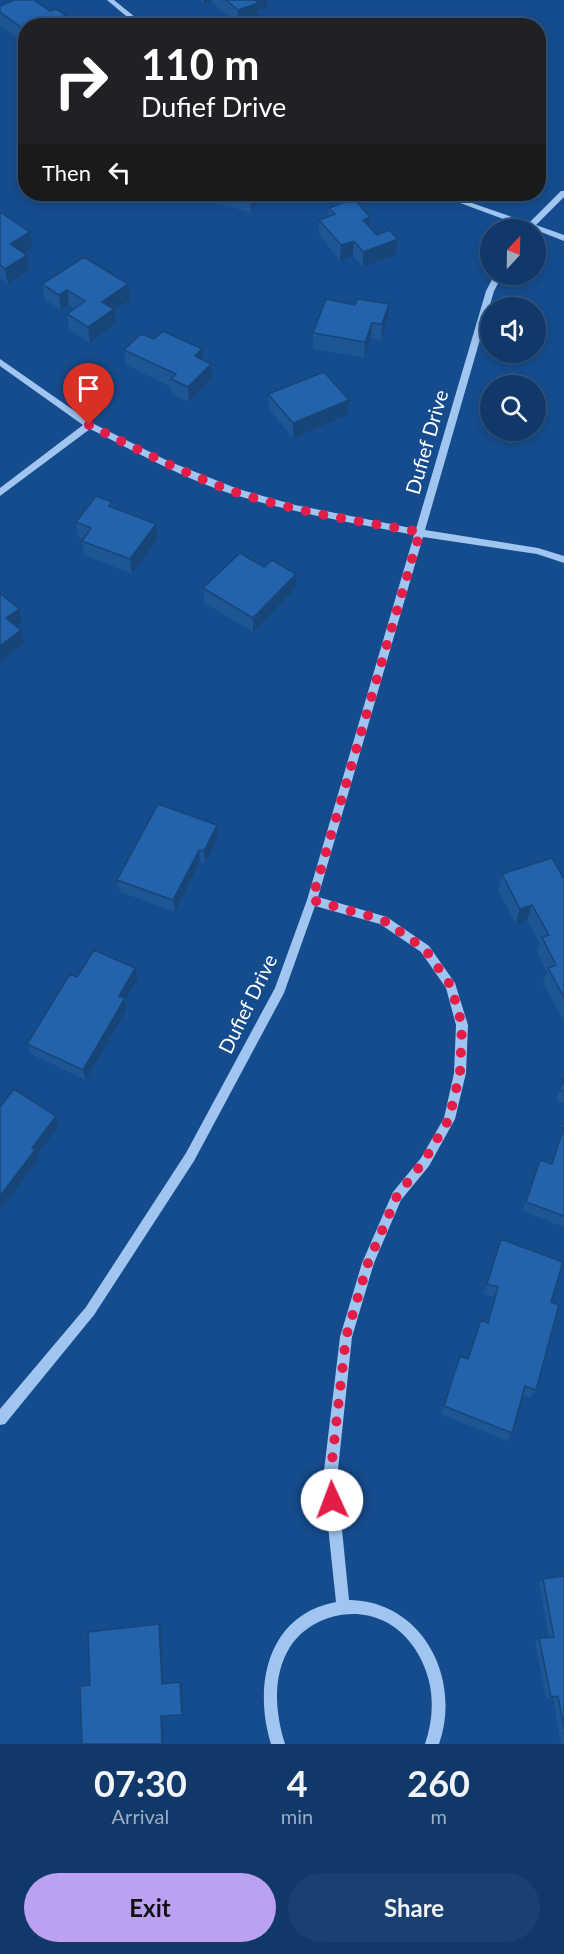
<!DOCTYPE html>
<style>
:root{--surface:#10396a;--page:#194070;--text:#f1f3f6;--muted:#9cacc1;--line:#30537e;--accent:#bca0f2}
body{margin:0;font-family:Lato,sans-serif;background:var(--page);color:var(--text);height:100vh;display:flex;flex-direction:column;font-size:22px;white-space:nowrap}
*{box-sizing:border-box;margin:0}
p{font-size:20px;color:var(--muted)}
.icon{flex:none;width:33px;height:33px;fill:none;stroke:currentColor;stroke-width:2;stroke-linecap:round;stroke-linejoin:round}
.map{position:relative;height:1744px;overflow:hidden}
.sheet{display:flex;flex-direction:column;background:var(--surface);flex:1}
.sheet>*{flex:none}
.hud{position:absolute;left:18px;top:18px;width:528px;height:183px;border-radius:24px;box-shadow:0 3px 9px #0003,0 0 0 2px var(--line);background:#202124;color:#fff;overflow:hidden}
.needle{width:39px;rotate:22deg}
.tools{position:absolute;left:480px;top:219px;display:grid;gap:12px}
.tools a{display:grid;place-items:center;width:66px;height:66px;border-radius:50%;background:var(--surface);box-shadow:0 3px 9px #0003,0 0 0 2px var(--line);font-size:30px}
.pin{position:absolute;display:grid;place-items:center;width:51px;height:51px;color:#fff;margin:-62px -26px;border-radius:50% 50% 50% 0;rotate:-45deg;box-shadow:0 0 6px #0007}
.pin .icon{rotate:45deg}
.me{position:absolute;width:66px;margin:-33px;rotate:358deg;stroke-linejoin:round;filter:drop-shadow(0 0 4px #0008)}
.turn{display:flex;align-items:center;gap:21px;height:126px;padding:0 24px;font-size:27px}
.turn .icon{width:78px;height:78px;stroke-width:2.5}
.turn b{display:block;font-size:42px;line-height:51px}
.then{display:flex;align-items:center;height:57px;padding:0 24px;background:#0003;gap:12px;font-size:22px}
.eta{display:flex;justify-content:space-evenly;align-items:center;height:102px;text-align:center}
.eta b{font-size:36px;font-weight:700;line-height:42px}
.action{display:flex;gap:12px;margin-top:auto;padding:12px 24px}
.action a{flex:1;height:69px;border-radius:36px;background:var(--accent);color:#111;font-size:24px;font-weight:700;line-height:69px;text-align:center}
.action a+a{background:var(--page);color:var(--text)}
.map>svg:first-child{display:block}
</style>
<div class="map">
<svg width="564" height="1744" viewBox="0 0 564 1744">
<rect width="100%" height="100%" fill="#154c8d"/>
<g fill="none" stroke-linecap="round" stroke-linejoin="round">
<path fill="#9fc5f0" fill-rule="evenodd" d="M107,0h7l32,26h-8z
M561,191h3v6l-28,28 28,10v6l-28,-11h-12l1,-3 -89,-33h10l83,29z
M495,274h8l-9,17 -69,239 113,18 26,8v7l-27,-9 -114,-17 -105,360 69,20 42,29 26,37 13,42 -2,48 -11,46 -26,47 -28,34 -27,63 -22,74 -15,142 12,121c74,1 113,79 90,144h-14c7,-21 9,-41 4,-63 -6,-25 -22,-49 -45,-60 -32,-16 -75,-4 -94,26 -18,29 -15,65 -5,97h-14c-18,-58 -4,-129 65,-142l-13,-123 17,-142 22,-74 31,-71 28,-34 23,-40 10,-45 2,-48 -10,-37 -25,-36 -41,-28 -65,-18 -31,87 -90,168 -100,154 -89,109 -5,1v-16l86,-102 100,-154 89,-165 32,-88 107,-365c-60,-12 -120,-22 -179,-40 -49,-15 -99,-43 -145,-66l-90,67v-8l83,-63 -83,-59v-7l92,64 76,38 70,28 57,16 121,24 70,-238z"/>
</g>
<path fill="#1e5594" d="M200,0h67v8l-9,3 1,8 -21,7 -26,-24 -8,2z
M0,6l67,20h-41v15l-3,1 -23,-16z
M212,194h66l-6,7 -10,-3 -11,15 -39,-11z
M329,208l41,9 -1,10 8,8 21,4 -2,16 -33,12 -10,-11 -13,5 -21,-26v-15l9,-4z
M0,212l33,35 -10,6 6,18 -21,13 -8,-5z
M42,284h86l2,16 -16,10 2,14 -26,19 -21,-14 -2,-15 7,-6 -5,-3 -8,5 -16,-10z
M355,305l33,14 -7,21 -10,-2 -7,20 -51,-9v-16z
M124,350l79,10 9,19 -23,23 -17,-8 -1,-7 -45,-22z
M268,394l81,6 -1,15 -55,23 -24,-29z
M112,502l1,6 43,16 2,15 -26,35 -48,-19 -2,-14 1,-2 -5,-2 -2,-15z
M264,567l32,7v14l-43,44 -49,-29 -1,-15z
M218,838l-13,25 -5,-1 -25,50 -55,-20 -3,-12z
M502,874l62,5v142l-21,-38 4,-11 -10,-20 3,-9 -13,-23 -11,4 -18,-34z
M135,968l3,11 -13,21 2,9 -41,71 -55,-26 -4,-10 50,-67z
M564,1076v27l-8,-3z
M564,1124v103l-42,-16 18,-51 11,4z
M501,1239l50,63 -15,88 -6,8 -7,-3 -11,38 -5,8 -66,-27 15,-49 4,-9 7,3 10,-30 4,-9 6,2 7,-25 -11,-3 14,-44z
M564,1576v168h-3l-8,-47 -7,1 -11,-57 4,-3 10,-1 -10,-54 4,-4z
M161,1627l3,57h18l1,32 -20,1 -73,-32z"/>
<path fill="#184578" d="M204,0h7l1,2 -8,2z
M252,0h15v8l-9,3 1,8 -21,7v-16z
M66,15l1,11h-23z
M30,22v4h-4v15l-3,1 -2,-15z
M254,194h8v4l-11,15v-15z
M272,194h6l-6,7z
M370,217l-1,16 -6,-13z
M30,232l3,15 -20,13 -3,-16z
M398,239l-2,16 -33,12v-15z
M354,241l-1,15 -13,5 1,-16z
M27,255l2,16 -21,13 -3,-15z
M128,284l2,16 -16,10 2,14 -26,19 -2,-16 14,-25z
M67,290l2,15 -8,5 -2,-15z
M389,304l-1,15 -7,21 1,-16z
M372,323l-1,15 -7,20 1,-16z
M202,349l1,15 -8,-8z
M211,364l1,15 -23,23 -1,-15z
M349,400l-1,15 -55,23v-15z
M156,524l2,15 -26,35 -2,-15z
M296,574v14l-43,44v-14z
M19,609l3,14 -13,9 -3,-14z
M21,630l3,14 -24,18v-16z
M217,825l1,13 -13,25 -1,-12z
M199,850l1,12 -25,50 -2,-12z
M532,905l-5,15 -11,4 4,-15z
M135,968l3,11 -13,21 2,9 -41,71 -3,-10 36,-74z
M56,1116l3,9 -22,30 2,4 -39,51v-14l32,-48z
M159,1624l2,3 3,59 -2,-2z
M180,1682l2,2 1,32 -1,-1z
M161,1716l2,1 1,27h-2z"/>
<path fill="#2363ac" stroke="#184578" stroke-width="1.5" d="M14,0h20l16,11 6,-2 10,6 -22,11h-10l-4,-4 -9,5 -21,-15v-6z
M226,0h29l3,3 -20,7z
M298,19l10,7h-25z
M237,194h17l-3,4z
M354,199l16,18 -7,3 14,15 12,-5 9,9 -35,13 -9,-11 -13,4 -22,-25 16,-6 -6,-6z
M0,212l30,20 -20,12 17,11 -22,14 -5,-4z
M84,257l44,27 -26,18 12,7 -26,18 -21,-13 18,-13 -18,-11 -8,5 -17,-11z
M326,299l29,6 2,-6 32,5 -7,20 -10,-1 -7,19 -52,-9z
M163,331l39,18 -7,7 16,8 -23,23 -17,-8 5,-5 -52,-24 17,-16 13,5z
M324,372l25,28 -56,23 -25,-29z
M96,496l16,6 -3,4 47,18 -26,35 -48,-18 9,-13 -15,-6z
M240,553l24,14 8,-7 24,14 -43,44 -50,-30z
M0,593l19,16 -13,9 15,12 -21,16z
M158,804l59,21 -13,26 -5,-1 -26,50 -56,-20z
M552,858l12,21v118l-16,-29 8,-3 -14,-28 7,-2 -17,-30 -12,4 -18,-35z
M94,950l41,18 -16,28 6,2 -42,72 -56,-26 43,-70 7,3z
M564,1078v13l-4,-1z
M14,1089l42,27 -24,32 3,2 -35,46v-89z
M564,1127v89l-38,-14 14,-42 12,4z
M501,1239l62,23 -12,40 8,3 -23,85 -11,-4 -13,47 -68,-27 16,-50 8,3 13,-39 7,3 10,-36 -11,-3z
M564,1576v153l-6,-33 -7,1 -12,-59 15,-1 -11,-58z
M159,1624l3,60 18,-2 2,33 -21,1 1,28h-80l-2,-58 10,-1 -2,-53z"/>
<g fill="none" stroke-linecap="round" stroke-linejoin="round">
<path stroke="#e11d48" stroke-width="10" stroke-dasharray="0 18" d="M89,425c48,24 96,49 146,67 60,20 123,29 185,40l-108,368 71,20 42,29 26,37 11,39 -2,48 -11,46 -25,42 -27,35 -29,67 -22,74 -16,142 2,21"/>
</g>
<g text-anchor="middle" stroke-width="6" stroke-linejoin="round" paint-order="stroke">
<g font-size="20" fill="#fff" stroke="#154c8d">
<text transform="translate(427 442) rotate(-74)" y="7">Dufief Drive</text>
<text transform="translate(248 1004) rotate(-64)" y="7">Dufief Drive</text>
</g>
</g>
</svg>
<div class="tools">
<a><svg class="needle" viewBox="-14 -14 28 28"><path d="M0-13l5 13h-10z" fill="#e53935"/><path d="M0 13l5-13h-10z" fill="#9cacc1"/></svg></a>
<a><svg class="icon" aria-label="sound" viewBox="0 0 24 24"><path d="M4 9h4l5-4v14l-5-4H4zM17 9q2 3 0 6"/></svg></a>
<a><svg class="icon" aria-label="search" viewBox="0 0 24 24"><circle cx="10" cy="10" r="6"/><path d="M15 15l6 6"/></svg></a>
</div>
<div class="pin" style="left:89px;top:425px;background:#d93025"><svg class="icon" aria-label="arrive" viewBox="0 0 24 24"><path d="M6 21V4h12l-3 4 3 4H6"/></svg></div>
<svg class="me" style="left:332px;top:1500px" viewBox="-20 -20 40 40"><circle r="19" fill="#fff"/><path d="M0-13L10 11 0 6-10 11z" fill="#e11d48"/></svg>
<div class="hud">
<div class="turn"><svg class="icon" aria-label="right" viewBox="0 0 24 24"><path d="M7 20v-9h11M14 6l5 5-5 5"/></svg><div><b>110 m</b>Dufief Drive</div></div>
<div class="then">Then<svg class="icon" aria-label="left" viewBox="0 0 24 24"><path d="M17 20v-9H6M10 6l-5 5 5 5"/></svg></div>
</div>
</div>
<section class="sheet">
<div class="eta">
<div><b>07:30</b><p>Arrival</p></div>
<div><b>4</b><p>min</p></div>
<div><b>260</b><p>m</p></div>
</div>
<div class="action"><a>Exit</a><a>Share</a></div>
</section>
